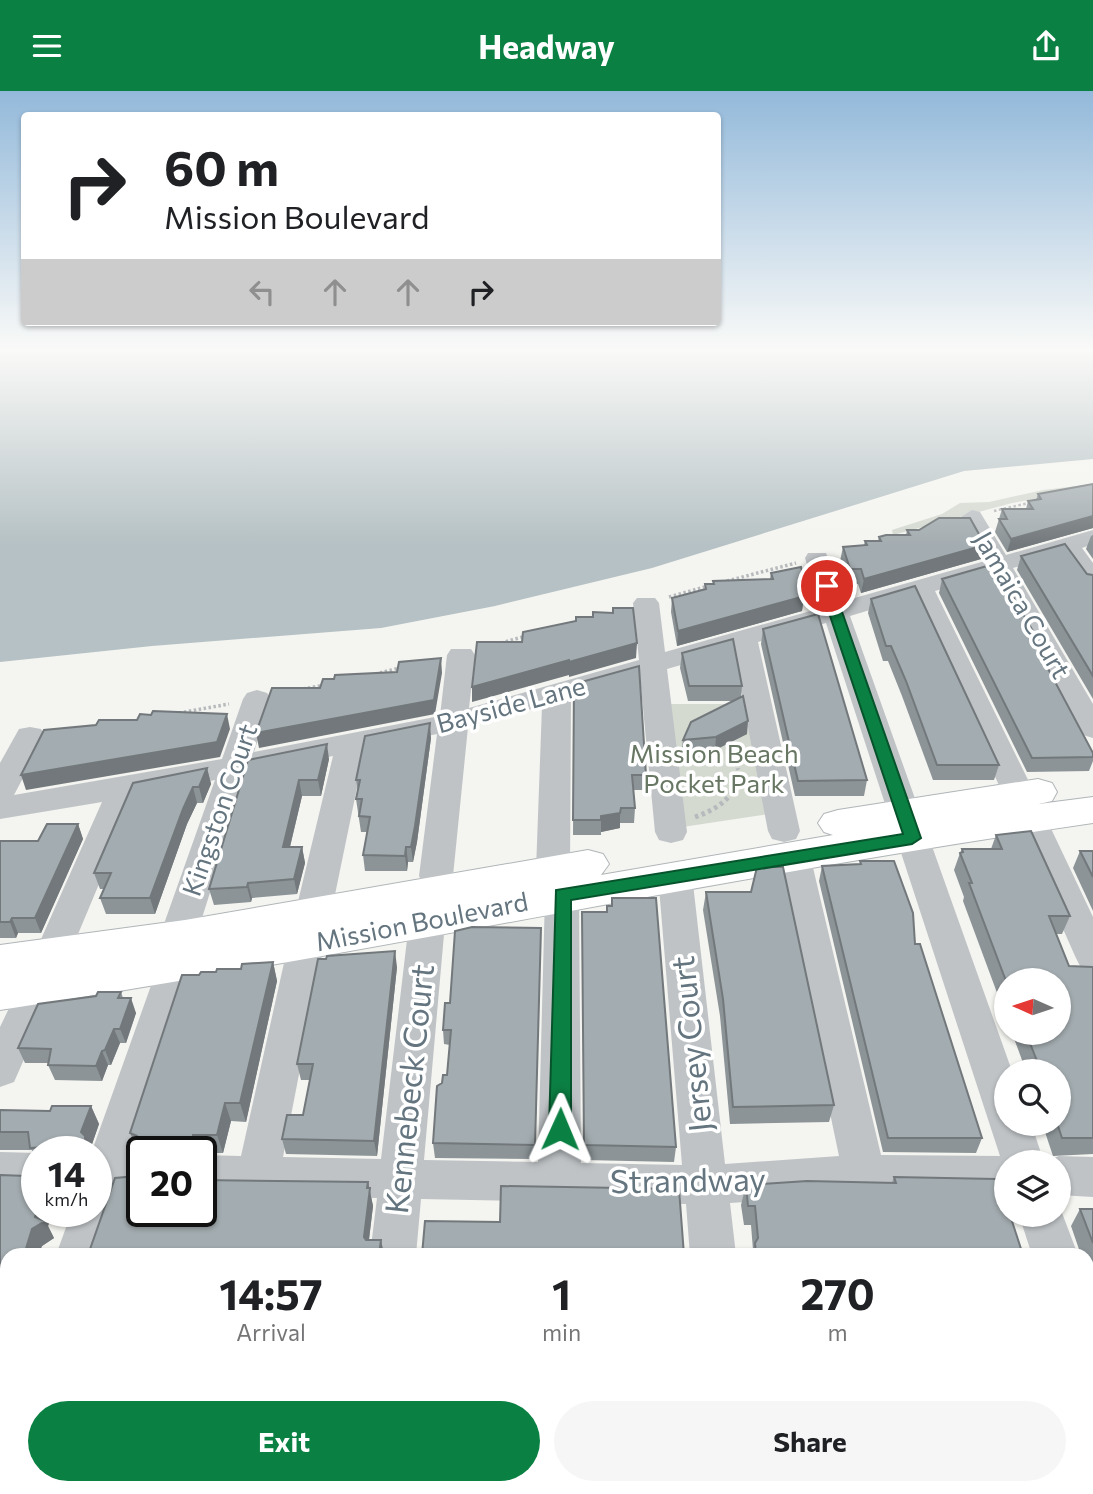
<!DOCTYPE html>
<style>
:root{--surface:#fff;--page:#f6f6f6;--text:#202124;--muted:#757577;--accent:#0b8043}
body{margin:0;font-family:Commissioner,sans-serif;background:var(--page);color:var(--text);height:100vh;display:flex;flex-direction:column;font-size:26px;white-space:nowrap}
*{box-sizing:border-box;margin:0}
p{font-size:23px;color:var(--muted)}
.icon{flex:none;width:38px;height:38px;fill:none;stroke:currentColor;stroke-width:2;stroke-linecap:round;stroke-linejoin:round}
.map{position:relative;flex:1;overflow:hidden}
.details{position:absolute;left:0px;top:1157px;width:1094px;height:247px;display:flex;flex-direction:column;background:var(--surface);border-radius:21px 21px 0 0;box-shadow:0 2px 5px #0004}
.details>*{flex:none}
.guide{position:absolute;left:21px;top:21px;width:700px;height:214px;border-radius:7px;box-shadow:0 2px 5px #0004;background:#fff;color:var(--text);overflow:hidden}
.needle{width:46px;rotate:273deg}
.controls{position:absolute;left:994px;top:877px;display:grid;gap:14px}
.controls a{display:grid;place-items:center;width:77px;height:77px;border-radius:50%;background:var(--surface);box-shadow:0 2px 5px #0004;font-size:35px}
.speed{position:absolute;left:21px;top:1045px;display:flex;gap:14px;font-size:35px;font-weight:700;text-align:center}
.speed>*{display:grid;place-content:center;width:91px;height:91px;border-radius:50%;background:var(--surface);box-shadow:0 2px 5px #0004;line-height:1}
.speed small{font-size:18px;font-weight:400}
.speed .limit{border:4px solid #111;border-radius:10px;background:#fff;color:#111}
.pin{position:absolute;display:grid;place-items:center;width:60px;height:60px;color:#fff;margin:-30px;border:4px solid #fff;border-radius:50%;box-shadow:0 2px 7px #0007}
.me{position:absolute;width:77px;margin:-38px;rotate:1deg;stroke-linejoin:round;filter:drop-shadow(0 0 5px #0008)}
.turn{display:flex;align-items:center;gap:24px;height:147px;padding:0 28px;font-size:32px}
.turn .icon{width:91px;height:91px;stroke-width:2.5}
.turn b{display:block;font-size:49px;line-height:60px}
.lanes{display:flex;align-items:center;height:66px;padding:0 28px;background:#0003;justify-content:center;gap:35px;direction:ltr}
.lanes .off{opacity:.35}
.eta{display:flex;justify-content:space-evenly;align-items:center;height:119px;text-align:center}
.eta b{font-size:42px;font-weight:700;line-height:49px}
.action{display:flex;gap:14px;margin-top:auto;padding:14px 28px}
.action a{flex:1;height:80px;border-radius:42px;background:var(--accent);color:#fff;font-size:28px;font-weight:700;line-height:80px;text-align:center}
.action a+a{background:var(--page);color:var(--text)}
header{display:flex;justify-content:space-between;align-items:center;height:91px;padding:0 28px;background:var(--accent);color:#fff;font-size:32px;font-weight:700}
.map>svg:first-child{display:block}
</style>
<header><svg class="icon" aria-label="menu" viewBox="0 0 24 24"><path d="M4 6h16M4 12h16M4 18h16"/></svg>Headway<svg class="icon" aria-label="share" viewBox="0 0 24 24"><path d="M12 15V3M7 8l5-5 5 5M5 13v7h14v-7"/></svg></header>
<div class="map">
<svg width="1093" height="1403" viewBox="0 0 1093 1403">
<rect width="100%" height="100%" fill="#f4f4f0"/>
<path fill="#d5dad1" d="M1093,393v5l-81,14 -119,32 -1,-5 50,-16 18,-11 29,-1 54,-12z
M661,613h87l21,110 -93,14z"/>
<path fill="#b5c1c4" d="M0,258h1093v110l-129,12 -312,97 -157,38 -114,22 -229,18 -152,16z"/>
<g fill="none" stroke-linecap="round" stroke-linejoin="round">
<defs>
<path id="major" d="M1038,688l14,4 5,9 -5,9 -13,3 54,-7v26c-366,53 -727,131 -1093,187v-65l185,-25 403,-70 15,4 6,10 -8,11 232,-40 -9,-3 -6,-9 6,-9 14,-4z"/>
</defs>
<use href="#major" stroke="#b0b5b8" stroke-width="2"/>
<path stroke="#b7babc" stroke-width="2.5" stroke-dasharray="2.5 2.5" stroke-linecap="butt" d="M1027,261l34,-3
M994,420l39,-9"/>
<path stroke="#b7babc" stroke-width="3.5" stroke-dasharray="2.5 2.5" stroke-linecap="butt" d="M727,490l69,-18
M669,506l39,-11
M501,552l25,-7
M375,583l29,-7
M303,598l22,-4
M179,622l50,-9
M723,652l10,12 5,15"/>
<path stroke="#b7babc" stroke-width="5" stroke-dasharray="3.5 3.5" stroke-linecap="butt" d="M695,726c23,-8 45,-22 43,-49"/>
<path fill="#bfc3c6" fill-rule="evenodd" d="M972,419l8,2 26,43 87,-25v14l-11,4 11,15v25l-9,-2 -22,-32 -49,14 80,136v34l-10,-3 -5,-6 -86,-155 -57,17 100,203 -5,7 -11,3 -11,-3 -5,-7 -90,-197 -63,19 162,455h-6v52h25l13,39 15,-6 34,1v40l-34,-2v-33h-53v34l-142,-2 -134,9 6,52h-46l-4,-51 -265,-5 -5,56h-46l7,-57 -176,-3v-40l40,1 47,-211 5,-10 13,-4 13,4 5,10 -41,212 98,2 28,-236 5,-9 13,-4 13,4 5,9 -21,237 114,2 7,-267 5,-9 12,-4 12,4 5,9 2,268 101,2 -24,-290 5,-9 12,-3 12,3 5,9 33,289 114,-8 -63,-301 5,-8 12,-4 12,4 5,8 71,300 119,1 -174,-533 -68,19 42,189 -4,8 -12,3 -12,-3 -4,-8 -35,-181 -66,19 20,163 -4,8 -12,3 -12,-3 -4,-8 -15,-155 -69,20 -1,173 -5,8 -12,4 -12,-4 -5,-8 6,-164 -74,21 -15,149 -5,9 -12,3 -12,-3 -5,-9 18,-142 -72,15 -34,165 -6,9 -12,4 -12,-4 -6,-9 38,-158 -85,17 -47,148 -5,9 -13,4 -13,-4 -5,-9 50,-141 -79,16 -71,169 -13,4 -13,-4 -5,-10 68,-153 -102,17v-56l19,-34 11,-2 11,2 4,7 -31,59 208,-36 21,-60 4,-6 10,-3 10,3 4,6 -17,53 186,-36 7,-61 4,-6h20l4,6 -6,53 170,-48 -6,-57 4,-5h18l4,5 6,49 156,-44 -16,-50 3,-5h18l18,48 141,-40 -24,-44z
M1030,716l11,3 5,8 47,99v53l-13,-4 -5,-10 -61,-138 5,-8z
M176,861l13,4 5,10 -60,188h8v40h-21l-19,61h-46l16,-44h24v-60h-4l66,-185 5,-10z
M37,881l13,5 6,10 -42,95 -14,5v-60l24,-50z
M0,1061l37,1v38l-37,-1z
M1059,1114l19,50h-46l-13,-40h40z
M0,1231h7v48h-7z
M1087,1239h6v48h-6z"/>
<use href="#major" fill="#fff" fill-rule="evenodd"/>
</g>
<path fill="#8c9497" d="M1093,393v44l-86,24 -12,-20 7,-23h24l2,-8 8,-1 2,-6z
M907,439l78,15 -4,14 -120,34 -3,-9h-10l-8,-23 3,-14 21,-2 1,-4h13l1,-4 27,-2z
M1093,444v24l-7,-10 5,-13z
M1021,465l72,19v124l-76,-129z
M771,482l33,6 14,5 -3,15 -12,4 -1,8 -125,35 -6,-34 1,-14 33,-9v-5h8v-3l57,-2z
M942,488l89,58 62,116v8l-4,10 -62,1 -88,-179z
M871,508l128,166 -5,15h-61l-31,-84 -14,-35h-5l-15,-48z
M763,538l104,151 -3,16h-69l-34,-152z
M682,562l60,33 -1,11 6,37 -32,16 -34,3 2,-13 50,-39h-45l-8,-33z
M574,593l72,91 -1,15h-12l2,18 -1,15h-14v5l-19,4v3h-28z
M431,647l-14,104 -4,20h-5l-1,9h-42l-2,-16 4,-23h-6l-5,-33 2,-7 -2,-12z
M329,668l-8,37h-19l-12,51h12l3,16 -8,31 -45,4 -1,4 -37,3 -5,-16 39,-129z
M207,677l4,16 -8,19h-6l-10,21 -32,90h-49l-6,-16 4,-9h-4l-6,-16z
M78,733l5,15 -42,94h-23l-2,5h-16v-97h38z
M996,744l74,81 -8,18h-6l13,32 24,1v187l-40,2 -11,-33h17v-52h-33l-14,-38h47l-53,-53v37l-43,-116 1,-4 -10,-27 6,-17 2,-4h29z
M1080,760h13v60l-20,-43z
M860,770l55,83 67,194 -6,15 -93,-1 -64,-271 3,-15 38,-2z
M706,801l128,213 -5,17 -99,2 -10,-108 -17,-106z
M612,807l64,249 -2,15 -90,-2 -2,-248h25v-6h5z
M541,837l-6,231 -100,-1 -2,-15 9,-60 5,-8 3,-30 -6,-1 -1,-14 7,-27z
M273,871l4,19 -31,141 -15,-1 -8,32h-22v-2h-59v60l226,-29 5,24 -4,34h12l3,15h-296l49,-79v-26l-7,-17 69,-158 17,-3 25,-3z
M397,876l-20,189 -91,-2 -4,-15 21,-24 7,-35h-9l-4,-16z
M121,901l2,6 13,15 -10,30h-6l-9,22h-3l-6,16 -47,-1 -7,-15 1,-2h-24l-7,-15 78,-52z
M91,1015l8,18 -8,23 1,4h-55v9l-5,-10h-32v-40l50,1z
M0,1084l37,36h16l-5,15 6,12 -12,8 -35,9v53h-7z
M894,1086l129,78h-271l1,-5 -2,-25h-7l-3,-20 5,-20 146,-2z
M1080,1118h13v79l-6,-18v-15h-6l-10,-29z"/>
<path fill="#72787b" d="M1093,425v12l-86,24 4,-13z
M985,454l-4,14 -120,34 3,-14z
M818,493l-3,15 -12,4 -1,8 -125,35 1,-15 121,-39z
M637,552l-1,15 -67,19v-2l-97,27v-15l97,-27z
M441,567l1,15 -7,41 -176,34 -3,-15z
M227,623l3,15 -10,28 -194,33 -5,-15z
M748,630l-1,13 -32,16 1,-13z
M430,632l1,15 -14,104 -4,20 -2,-15z
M327,653l2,15 -8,37 -3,-16z
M207,677l4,16 -8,19 -4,-16z
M299,689l3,16 -16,67 -3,-16z
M193,696l4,16 -10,21 -32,90 -5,-16 33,-89z
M620,722v15l-19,4v-16z
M78,733l5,15 -42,94 -6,-15z
M302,756l3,16 -8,31 -3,-15z
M406,756l2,15 -1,9 -2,-15z
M248,792l4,15 -1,4 -4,-15z
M12,827l6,15 -2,5 -6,-16z
M395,860l2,16 -20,189 -3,-15z
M273,871l4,19 -31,141 -6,-19z
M131,907l5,15 -10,30 -6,-14z
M114,938l6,14 -9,22 -6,-15z
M102,960l6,14 -6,16 -6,-15z
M225,1012l6,18 -8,32 -6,-18z
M91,1015l8,18 -8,23 1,4h-4l-7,-19z
M193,1044l6,16h-7z
M368,1091l5,24 -6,49 -3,-18z
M37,1120h16l-5,15 6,12 -12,8 -3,9h-15z
M381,1149l3,15h-5z
M7,1196v17l-7,-11v-2z"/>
<path fill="#a3acb0" stroke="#72787b" stroke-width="2" d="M1093,393v32l-82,23 -12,-20h8l-5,-10h31l-5,-8 13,-2 -3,-5z
M939,427h31l15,27 -121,34 -3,-10h-11l-7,-22 24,-2 -2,-4h16l-2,-4 7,-2h24l-3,-5h12z
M1065,453l22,30 6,1v101l-72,-120z
M994,473l39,67 -4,2 64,120v4l-61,1 -90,-179z
M801,476l3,12h12l2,5 -19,8 6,4 -127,35 -6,-33 34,-9 -1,-5h9l-1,-3 60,-2 -2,-6z
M915,495l84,179h-62l-31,-84 -15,-35h-5l-15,-47z
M613,517h20l4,35 -68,19v-2l-97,27 5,-45h45l1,-10 53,-11v-4h17v-5l20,1z
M818,523l49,166 -69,1 -35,-152z
M733,548l9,47h-53l-7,-33z
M441,567l-7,42 -178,33 16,-45h48l3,-9h11l1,-4 62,-3 2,-10z
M639,575l7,109h-14l3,33h-14l-1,5 -19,3v4h-28l1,-136z
M743,605l5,25 -32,16 -33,3 8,-18z
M153,620l74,3 -10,28 -196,33 23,-45 52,-5 3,-5h38l3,-6 11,1z
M430,632l-15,103 -4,21h-5l-1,9 -42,-1 7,-38 -11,-1 3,-17h-6l4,-19h-4l9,-44z
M327,653l-9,36h-19l-16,67h19l-8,32 -46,4 -1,4 -38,2 39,-129z
M207,677l-8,19h-6l-10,22 -33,89h-50l11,-25h-17l39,-90z
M47,733h31l-43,94h-23l-2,4h-10v-81h38z
M1031,740l39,85h-21l20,50 24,1v171h-31l-5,-15h2v-52h-18l-15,-38h33v-53l-53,1 -37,-98h3l-12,-30 3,-1 -1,-3h40l-6,-14z
M1080,760h13v26z
M860,770h34l19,52 2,31h5l62,194h-94l-66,-272 39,-2z
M757,776h26l51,238 -101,2 -10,-108 -17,-107h45z
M612,807h44l20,249 -92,-2 -2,-233h25v-6h5z
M472,836l69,1 -6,217 -102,-2 4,-57 5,-3 1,-8h4l4,-45h-8l2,-27h5l5,-72z
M395,860l-21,190 -92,-2 5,-24h16l10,-51h-16l21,-105h8l1,-3z
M273,871l-33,141h-15l-8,32h-24l-1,16h-50v60h59v-31l167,2 -1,6h3l-6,49 2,3h15l-2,15h-291l27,-77 22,-2v-40l-7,-3 52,-158h17l2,-3h15l1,-3h24l1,-5z
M98,901h23l-3,6h13l-11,31h-6l-9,21 -3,1 -6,15 -48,-1 3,-16 -33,-1 20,-44 58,-8z
M52,1015h39l-10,26 4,4v9l-55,3 -2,-16h-28v-22l50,1z
M30,1082l7,5v33l-2,6 10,4 -13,8 -8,26h-17v32l-7,4v-116l27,1z
M894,1086l102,2 2,8 4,1 4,13v14h4l13,40h-267l-1,-12 3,-5 -3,-32h-7l-2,-21 61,-4 89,2z
M501,1095l178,3 5,66h-262l3,-34 75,1z
M1080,1118h13v34z"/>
<linearGradient id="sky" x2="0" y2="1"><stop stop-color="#93b9da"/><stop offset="0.57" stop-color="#fafaf8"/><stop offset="1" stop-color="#fafaf8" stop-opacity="0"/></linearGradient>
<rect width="1093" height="455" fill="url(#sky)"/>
<path fill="#0b8043" stroke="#07532c" stroke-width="2" d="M822,492l11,3 88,252 -9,6 -341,56v229l-4,7 -7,3 -7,-3 -4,-7 7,-239 347,-56 -83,-248z"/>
<g text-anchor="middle" stroke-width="7" stroke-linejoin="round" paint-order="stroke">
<g font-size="26" fill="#64757f" stroke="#fff">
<text transform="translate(1022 514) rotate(60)" y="9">Jamaica Court</text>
<text transform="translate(511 614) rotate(-15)" y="9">Bayside Lane</text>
<text transform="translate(220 719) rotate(-71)" y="9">Kingston Court</text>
<text transform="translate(422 831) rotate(-11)" y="9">Mission Boulevard</text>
</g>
<g font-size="26" fill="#687763" stroke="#fff">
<text x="714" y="672">Mission Beach<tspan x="714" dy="30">Pocket Park</tspan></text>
</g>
<g font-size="32" fill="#64757f" stroke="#fff">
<text transform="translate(692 953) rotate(-96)" y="11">Jersey Court</text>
<text transform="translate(410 998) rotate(-84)" y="11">Kennebeck Court</text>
<text transform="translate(688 1090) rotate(-1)" y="11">Strandway</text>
</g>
</g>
</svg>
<div class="controls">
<a><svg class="needle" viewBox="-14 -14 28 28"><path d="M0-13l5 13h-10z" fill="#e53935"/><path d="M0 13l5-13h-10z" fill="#757577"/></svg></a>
<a><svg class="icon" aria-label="search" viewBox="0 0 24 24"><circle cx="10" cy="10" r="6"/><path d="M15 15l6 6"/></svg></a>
<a><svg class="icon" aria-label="layers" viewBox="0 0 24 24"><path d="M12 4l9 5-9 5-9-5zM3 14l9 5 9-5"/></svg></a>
</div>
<div class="speed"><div>14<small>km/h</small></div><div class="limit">20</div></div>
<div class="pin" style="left:827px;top:495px;background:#d93025"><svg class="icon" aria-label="arrive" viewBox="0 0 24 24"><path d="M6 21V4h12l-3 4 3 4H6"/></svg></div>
<svg class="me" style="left:560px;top:1038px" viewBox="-20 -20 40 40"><path d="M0-17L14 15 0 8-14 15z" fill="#0b8043" stroke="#fff" stroke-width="4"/></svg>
<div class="guide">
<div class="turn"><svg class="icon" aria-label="right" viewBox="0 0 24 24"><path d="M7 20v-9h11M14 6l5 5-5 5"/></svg><div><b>60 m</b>Mission Boulevard</div></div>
<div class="lanes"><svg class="icon off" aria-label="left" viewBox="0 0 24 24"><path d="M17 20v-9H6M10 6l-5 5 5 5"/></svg><svg class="icon off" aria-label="ahead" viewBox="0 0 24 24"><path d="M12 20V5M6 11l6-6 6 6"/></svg><svg class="icon off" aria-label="ahead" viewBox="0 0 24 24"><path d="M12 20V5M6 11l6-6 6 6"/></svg><svg class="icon" aria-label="right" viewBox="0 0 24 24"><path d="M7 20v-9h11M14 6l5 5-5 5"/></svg></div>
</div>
<section class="details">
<div class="eta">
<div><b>14:57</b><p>Arrival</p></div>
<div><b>1</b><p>min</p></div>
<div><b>270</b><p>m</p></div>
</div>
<div class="action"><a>Exit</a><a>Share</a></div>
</section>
</div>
